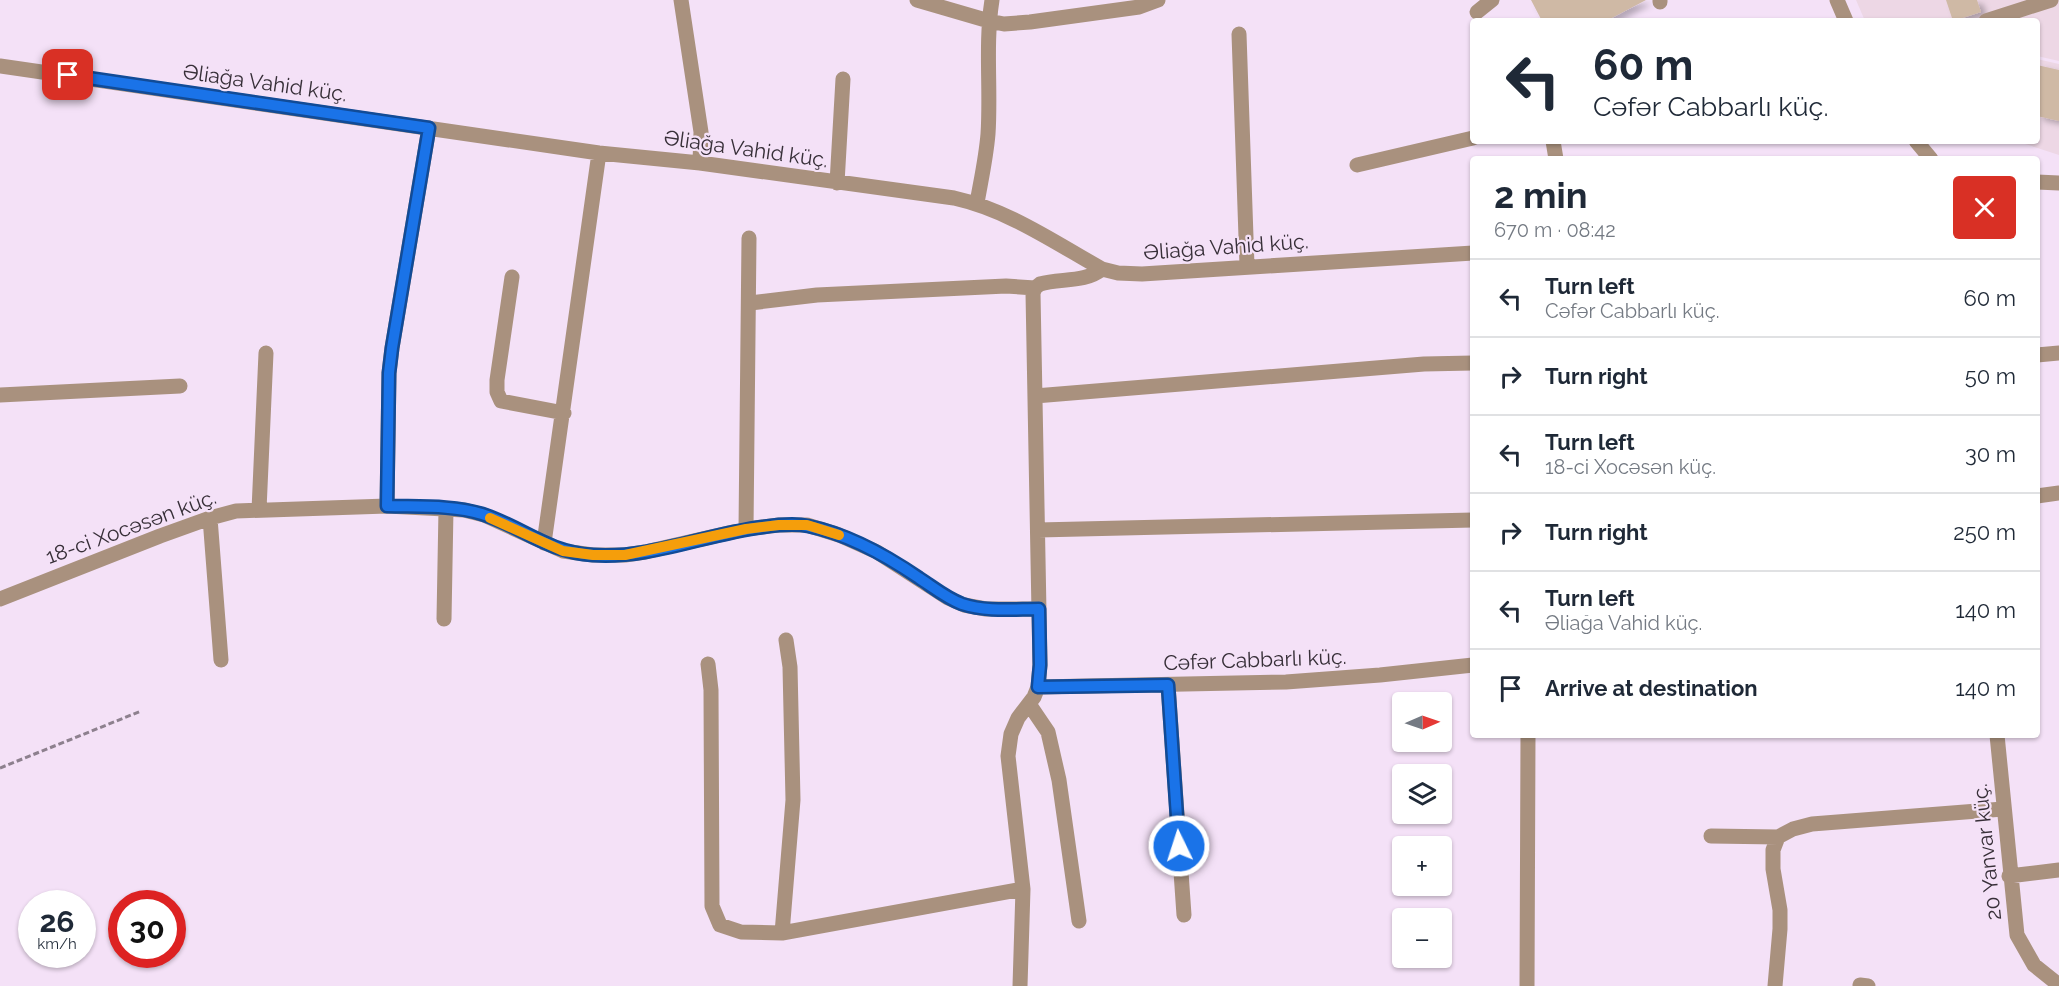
<!DOCTYPE html>
<meta charset="utf-8">
<style>
:root{--surface:#fff;--page:#f2f2f3;--text:#1f2937;--muted:#747a83;--line:#e0e1e3}
body{margin:0;font-family:Raleway,sans-serif;background:var(--page);color:var(--text);height:100vh;display:flex;flex-direction:column;font-size:22px;white-space:nowrap}
*{box-sizing:border-box;margin:0}
p{font-size:20px;color:var(--muted)}
.icon{flex:none;width:33px;height:33px;fill:none;stroke:currentColor;stroke-width:2;stroke-linecap:round;stroke-linejoin:round}
.map{position:relative;flex:1;overflow:hidden}
.side{position:absolute;left:1470px;top:156px;width:570px;height:582px;display:flex;flex-direction:column;background:var(--surface);border-radius:6px;box-shadow:0 2px 4px #0004}
.side>*{flex:none}
.top-card{position:absolute;left:1470px;top:18px;width:570px;height:126px;border-radius:6px;box-shadow:0 2px 4px #0004;background:#fff;color:var(--text);overflow:hidden}
.needle{width:39px;rotate:88deg}
.fabs{position:absolute;left:1392px;top:692px;display:grid;gap:12px}
.fabs a{display:grid;place-items:center;width:60px;height:60px;border-radius:6px;background:var(--surface);box-shadow:0 2px 4px #0004;font-size:30px}
.speed{position:absolute;left:18px;top:890px;display:flex;gap:12px;font-size:30px;font-weight:700;text-align:center}
.speed>*{display:grid;place-content:center;width:78px;height:78px;border-radius:50%;background:var(--surface);box-shadow:0 2px 4px #0004;line-height:1}
.speed small{font-size:15px;font-weight:400}
.speed .limit{border:9px solid #d22;background:#fff;color:#111}
.pin{position:absolute;display:grid;place-items:center;width:51px;height:51px;color:#fff;margin:-26px;border-radius:12px;box-shadow:0 3px 9px #0006}
.me{position:absolute;width:66px;margin:-33px;rotate:356deg;stroke-linejoin:round;filter:drop-shadow(0 0 4px #0008)}
.turn{display:flex;align-items:center;gap:21px;height:126px;padding:0 24px;font-size:27px}
.turn .icon{width:78px;height:78px;stroke-width:2.5}
.turn b{display:block;font-size:42px;line-height:51px}
.round{display:grid;place-items:center;flex:none;width:63px;height:63px;border-radius:6px;background:var(--page)}
.overview{display:flex;align-items:center;justify-content:space-between;height:102px;padding:0 24px}
h1{font-size:36px;font-weight:700;line-height:45px}
ul{padding:0;list-style:none}
li{display:flex;align-items:center;gap:18px;height:78px;padding:0 24px;border-top:2px solid var(--line)}
li div{flex:1}
li b{display:block;font-size:22px}
li em{font-style:normal}
.map>svg:first-child{display:block}
</style>
<div class="map">
<svg width="2059" height="986" viewBox="0 0 2059 986">
<defs>
<filter id="shadow"><feDropShadow dx="6" dy="4" stdDeviation="3" flood-color="#0004"/></filter>
</defs>
<rect width="100%" height="100%" fill="#f4e1f7"/>
<path fill="#edd7e5" d="M1856,0h203v61l-22,-5v-35h-172z
M2037,59l22,5v91l-43,-14h21z"/>
<path fill="#cfb9a5" filter="url(#shadow)" d="M1531,0h115l-40,21h-64z
M1946,0h31l4,12 -28,9z
M2037,65l22,5v51l-22,-5z"/>
<g fill="none" stroke-linecap="round" stroke-linejoin="round">
<path stroke="#8d808e" stroke-width="3" stroke-dasharray="6 3" stroke-linecap="butt" d="M0,768l141,-57"/>
<path stroke="#a9917e" stroke-width="15" d="M681,0l20,132 -1,31
M917,0l72,21 15,3 26,-2 109,-15 19,-7
M1660,0v2
M1837,0l9,21
M1477,12l15,-12
M1986,21l65,-21
M1239,34l8,232
M0,66l599,87 101,10 254,35c54,12 100,44 148,71l16,4 24,1 331,-21
M1553,141l3,18
M1916,141l15,18
M1357,165l116,-27
M2037,182l22,1
M837,183l6,-104
M977,203c4,-23 9,-45 11,-69 3,-44 -3,-90 4,-134
M512,277l-15,103v12l4,9 63,12
M750,303l67,-8 189,-9 29,2
M2037,355l22,-2
M0,395l180,-9
M1035,396l389,-32 49,-1
M2037,496l22,-3
M387,506l2,-133 3,-25 37,-220
M259,510l7,-157
M210,518l11,142
M746,529l3,-291
M1038,530l435,-10
M544,543l55,-390
M0,599l160,-63 50,-18 26,-7 151,-5 77,4 20,5 79,36 30,4h32l20,-3 101,-23 33,-4h28l32,10 38,17 71,46 16,7 22,4h53
M444,619l2,-110
M708,664l3,26 1,216 8,19 21,7 41,1 241,-44
M1168,685l16,230
M1038,687l248,-5 94,-7 93,-10
M1029,704l19,28 11,48 20,141
M1997,735l20,200 17,30 25,20
M1711,836l67,1
M2009,876l50,-6
M782,933l11,-133 -3,-133 -4,-27
M1860,985l8,1
M1020,986l3,-97 -15,-133 3,-22 7,-16 16,-21 4,-10 2,-22 -7,-372 2,-5 5,-4c20,-6 45,-1 62,-15
M1527,986l1,-251
M1775,986l5,-57v-19l-7,-41v-19l5,-13 15,-8 19,-5 191,-15"/>
</g>
<g fill="none" stroke-linecap="round" stroke-linejoin="round">
<defs>
<path id="route" d="M68,75l361,53 -37,220 -3,25 -2,133c31,1 66,-1 95,8 41,13 64,38 111,41 58,4 113,-21 170,-28 14,-2 31,-4 45,-1 40,8 79,30 111,52 14,9 27,20 43,26 24,8 52,5 77,5l1,56 -2,22 130,-2 11,161"/>
</defs>
<use href="#route" stroke="#114b97" stroke-width="15"/>
<use href="#route" stroke="#1a73e8" stroke-width="10"/>
<path stroke="#f59e0b" stroke-width="10" d="M490,518l73,33 30,4h32l121,-26 33,-4h28l32,10"/>
</g>
<g text-anchor="middle" stroke-width="4.5" stroke-linejoin="round" paint-order="stroke">
<g font-size="21" fill="#372f38" stroke="#f4e1f7">
<text transform="translate(265 83) rotate(8)" y="7">Əliağa Vahid küç.</text>
<text transform="translate(746 149) rotate(8)" y="7">Əliağa Vahid küç.</text>
<text transform="translate(1226 247) rotate(-4)" y="7">Əliağa Vahid küç.</text>
<text transform="translate(131 527) rotate(-20)" y="7">18-ci Xocəsən küç.</text>
<text transform="translate(1255 660) rotate(-2)" y="7">Cəfər Cabbarlı küç.</text>
<text transform="translate(1987 852) rotate(-96)" y="7">20 Yanvar küç.</text>
</g>
</g>
</svg>
<div class="fabs">
<a><svg class="needle" viewBox="-14 -14 28 28"><path d="M0-13l5 13h-10z" fill="#e53935"/><path d="M0 13l5-13h-10z" fill="#747a83"/></svg></a>
<a><svg class="icon" aria-label="layers" viewBox="0 0 24 24"><path d="M12 4l9 5-9 5-9-5zM3 14l9 5 9-5"/></svg></a>
<a>+</a>
<a>−</a>
</div>
<div class="speed"><div>26<small>km/h</small></div><div class="limit">30</div></div>
<div class="pin" style="left:68px;top:75px;background:#d93025"><svg class="icon" aria-label="arrive" viewBox="0 0 24 24"><path d="M6 21V4h12l-3 4 3 4H6"/></svg></div>
<svg class="me" style="left:1179px;top:846px" viewBox="-20 -20 40 40"><circle r="17" fill="#1a73e8" stroke="#fff" stroke-width="3"/><path d="M0-11L8 9 0 5-8 9z" fill="#fff"/></svg>
<div class="top-card">
<div class="turn"><svg class="icon" aria-label="left" viewBox="0 0 24 24"><path d="M17 20v-9H6M10 6l-5 5 5 5"/></svg><div><b>60 m</b>Cəfər Cabbarlı küç.</div></div>
</div>
<section class="side">
<div class="overview"><div><h1>2 min</h1><p>670 m · 08:42</p></div><a class="round" style="background:#d93025;color:#fff"><svg class="icon" aria-label="close" viewBox="0 0 24 24"><path d="M6 6l12 12M18 6L6 18"/></svg></a></div>
<ul>
<li><svg class="icon" aria-label="left" viewBox="0 0 24 24"><path d="M17 20v-9H6M10 6l-5 5 5 5"/></svg><div><b>Turn left</b><p>Cəfər Cabbarlı küç.</p></div><em>60 m</em></li>
<li><svg class="icon" aria-label="right" viewBox="0 0 24 24"><path d="M7 20v-9h11M14 6l5 5-5 5"/></svg><div><b>Turn right</b></div><em>50 m</em></li>
<li><svg class="icon" aria-label="left" viewBox="0 0 24 24"><path d="M17 20v-9H6M10 6l-5 5 5 5"/></svg><div><b>Turn left</b><p>18-ci Xocəsən küç.</p></div><em>30 m</em></li>
<li><svg class="icon" aria-label="right" viewBox="0 0 24 24"><path d="M7 20v-9h11M14 6l5 5-5 5"/></svg><div><b>Turn right</b></div><em>250 m</em></li>
<li><svg class="icon" aria-label="left" viewBox="0 0 24 24"><path d="M17 20v-9H6M10 6l-5 5 5 5"/></svg><div><b>Turn left</b><p>Əliağa Vahid küç.</p></div><em>140 m</em></li>
<li><svg class="icon" aria-label="arrive" viewBox="0 0 24 24"><path d="M6 21V4h12l-3 4 3 4H6"/></svg><div><b>Arrive at destination</b></div><em>140 m</em></li>
</ul>
</section>
</div>
